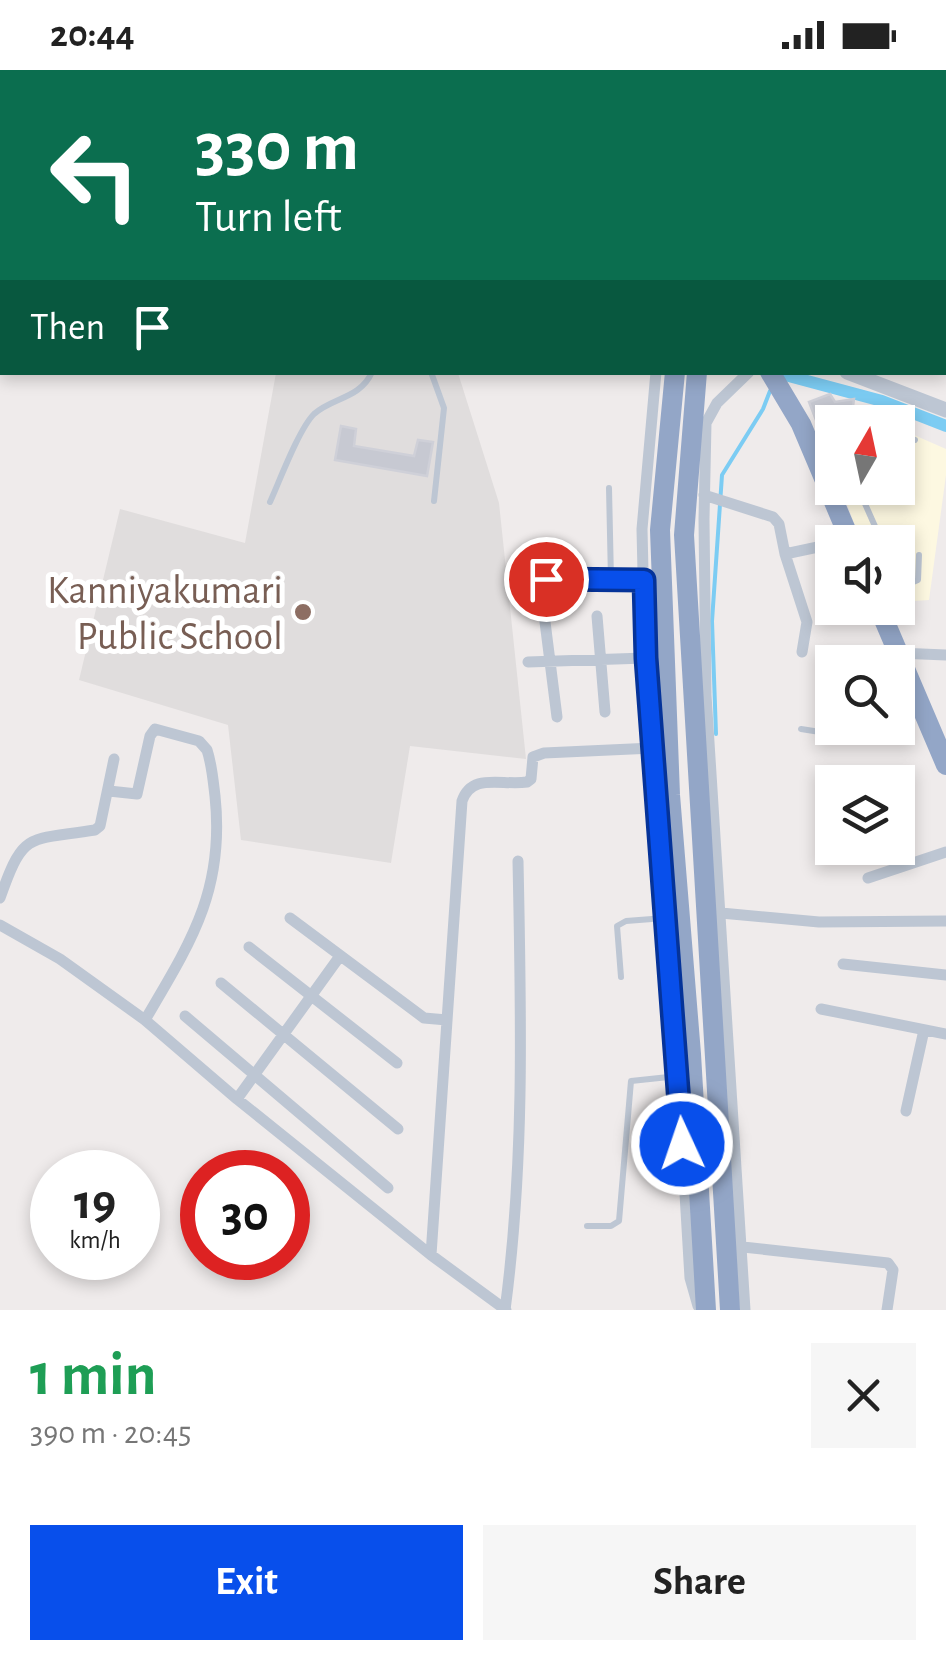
<!DOCTYPE html>
<meta charset="utf-8">
<style>
:root{--surface:#fff;--page:#f6f6f6;--text:#222;--muted:#767676;--accent:#084feb}
body{margin:0;font-family:"Alegreya Sans",sans-serif;background:var(--page);color:var(--text);height:100vh;display:flex;flex-direction:column;font-size:38px;white-space:nowrap}
*{box-sizing:border-box;margin:0}
p{font-size:32px;color:var(--muted)}
.icon{flex:none;width:55px;height:55px;fill:none;stroke:currentColor;stroke-width:2;stroke-linecap:round;stroke-linejoin:round}
.map{position:relative;height:1240px;overflow:hidden}
.side{display:flex;flex-direction:column;background:var(--surface);flex:1}
.side>*{flex:none}
.banner{position:absolute;left:0px;top:0px;width:948px;height:305px;box-shadow:0 5px 15px #0003;background:#0b6e4f;color:#fff;overflow:hidden}
.needle{width:65px;rotate:9deg}
.tools{position:absolute;left:815px;top:335px;display:grid;gap:20px}
.tools a{display:grid;place-items:center;width:100px;height:100px;border-radius:0px;background:var(--surface);box-shadow:0 5px 15px #0003;font-size:50px}
.speed{position:absolute;left:30px;top:1080px;display:flex;gap:20px;font-size:50px;font-weight:700;text-align:center}
.speed>*{display:grid;place-content:center;width:130px;height:130px;border-radius:50%;background:var(--surface);box-shadow:0 5px 15px #0003;line-height:1}
.speed small{font-size:25px;font-weight:400}
.speed .limit{border:15px solid #d22;background:#fff;color:#111}
.pin{position:absolute;display:grid;place-items:center;width:85px;height:85px;color:#fff;margin:-42px;border:5px solid #fff;border-radius:50%;box-shadow:0 2px 10px #0007}
.me{position:absolute;width:110px;margin:-55px;rotate:357deg;stroke-linejoin:round;filter:drop-shadow(0 0 8px #0008)}
.turn{display:flex;align-items:center;gap:35px;height:210px;padding:0 30px;font-size:45px}
.turn .icon{width:130px;height:130px;stroke-width:2.5}
.turn b{display:block;font-size:70px;line-height:85px}
.then{display:flex;align-items:center;height:95px;padding:0 30px;background:#0003;gap:20px;font-size:38px}
.round{display:grid;place-items:center;flex:none;width:105px;height:105px;border-radius:0px;background:var(--page)}
.overview{display:flex;align-items:center;justify-content:space-between;height:170px;padding:0 30px}
h1{font-size:60px;font-weight:700;line-height:75px;color:#1e9e55}
.button{display:flex;gap:20px;margin-top:auto;padding:20px 30px}
.button a{flex:1;height:115px;border-radius:0px;background:var(--accent);color:#fff;font-size:40px;font-weight:700;line-height:115px;text-align:center}
.button a+a{background:var(--page);color:var(--text)}
.status{display:flex;justify-content:space-between;align-items:center;height:70px;padding:0 50px;background:var(--surface);direction:ltr}
.status svg{height:28px;fill:currentColor}
.map>svg:first-child{display:block}
</style>
<div class="status"><b>20:44</b><svg viewBox="0 0 49 12"><path d="M0 12V9h3v3zM5 12V6h3v6zM10 12V3h3v9zM15 12V0h3v12zM26 1h20v11H26zM47 4h2v5h-2z"/></svg></div>
<div class="map">
<svg width="946" height="1240" viewBox="0 0 946 1240">
<rect width="100%" height="100%" fill="#efebeb"/>
<path fill="#fdf8e1" d="M898,358l48,21v26l-17,125 -31,2v-60h-37l-20,-54h57z"/>
<path fill="#e0dddd" d="M276,303h182l41,130 27,256 -116,-13 -19,117 -150,-23 -13,-115 -149,-45 41,-171 125,34z"/>
<g fill="none" stroke-linecap="round" stroke-linejoin="round">
<path stroke="#7cccf3" stroke-width="4" d="M716,664l-4,-113 10,-146 41,-66 7,-18"/>
<path stroke="#7cccf3" stroke-width="12" d="M152,0l1,2
M785,305l97,26 64,25"/>
</g>
<path fill="#c7c9d2" stroke="#cfd0d8" stroke-width="2.5" d="M830,324l5,8 19,-3 -3,23h-19v7l-11,4 -12,-31z
M341,356l15,3 -2,17 60,10 4,-16 15,2 -6,34 -92,-16z"/>
<g fill="none" stroke-linecap="round" stroke-linejoin="round">
<path stroke="#bdc6d3" stroke-width="6" d="M431,302l13,36 -10,93
M898,365l17,5
M609,418l2,92
M858,418l24,54
M270,432c10,-22 29,-73 44,-88 19,-17 46,-15 58,-42
M898,508l8,7 12,-5 1,-25
M546,509l97,1
M801,659l32,5 10,-6
M621,907l-4,-51 9,-5 39,-3
M587,1156h24l8,-5 12,-140 47,-5"/>
<path stroke="#bdc6d3" stroke-width="11" d="M0,117l2,-1
M656,302l-14,157 3,129 33,418 12,202 8,28
M704,425l69,22 6,7 6,30 47,-10
M785,484l22,68 -5,30
M544,544l13,103
M597,546l8,96
M898,583l48,2
M528,592l117,-4
M109,721l28,3 13,-58 5,-7 44,12 8,9c5,15 6,30 8,46 10,94 -24,146 -70,224
M868,808l78,-26
M0,828c24,-68 27,-57 95,-68l5,-4 14,-67
M721,843l98,9 127,-1
M290,848l134,100 23,2
M0,855l60,34 85,61 92,79 194,156 75,55
M249,877l148,116
M843,894l103,11
M221,913l177,146
M821,939l125,25
M185,946l203,172
M237,1029l103,-143
M906,1041l18,-81
M743,1177l145,16 5,7 -6,40
M431,1185l31,-454c10,-29 40,-15 65,-19l4,-3 2,-22 11,-4 109,-5
M505,1240c20,-150 16,-299 13,-449
M745,1240l-39,-615 -2,-176 2,-96 11,-20 32,-31"/>
<path stroke="#bdc6d3" stroke-width="15" d="M945,119h1
M847,302l99,38"/>
<path stroke="#93a6c7" stroke-width="20" d="M625,0v2
M770,2l1,-2
M791,2l1,-2
M675,302l-15,158 10,265 21,259 15,256
M697,302l-13,163 46,775
M770,302l31,52 50,118
M879,538l67,157"/>
</g>
<g fill="none" stroke-linecap="round" stroke-linejoin="round">
<defs>
<path id="route" d="M546,509l98,1 2,78 36,486"/>
</defs>
<use href="#route" stroke="#053399" stroke-width="25"/>
<use href="#route" stroke="#084feb" stroke-width="18"/>
</g>
<circle fill="#8d6e63" stroke="#fff" stroke-width="4" cx="303" cy="542" r="10"/>
<g text-anchor="middle" stroke-width="10" stroke-linejoin="round" paint-order="stroke">
<g font-size="40" fill="#785e54" stroke="#fff" text-anchor="end">
<text x="283" y="533">Kanniyakumari<tspan x="283" dy="46">Public School</tspan></text>
</g>
</g>
</svg>
<div class="tools">
<a><svg class="needle" viewBox="-14 -14 28 28"><path d="M0-13l5 13h-10z" fill="#e53935"/><path d="M0 13l5-13h-10z" fill="#767676"/></svg></a>
<a><svg class="icon" aria-label="sound" viewBox="0 0 24 24"><path d="M4 9h4l5-4v14l-5-4H4zM17 9q2 3 0 6"/></svg></a>
<a><svg class="icon" aria-label="search" viewBox="0 0 24 24"><circle cx="10" cy="10" r="6"/><path d="M15 15l6 6"/></svg></a>
<a><svg class="icon" aria-label="layers" viewBox="0 0 24 24"><path d="M12 4l9 5-9 5-9-5zM3 14l9 5 9-5"/></svg></a>
</div>
<div class="speed"><div>19<small>km/h</small></div><div class="limit">30</div></div>
<div class="pin" style="left:546px;top:509px;background:#d93025"><svg class="icon" aria-label="arrive" viewBox="0 0 24 24"><path d="M6 21V4h12l-3 4 3 4H6"/></svg></div>
<svg class="me" style="left:682px;top:1074px" viewBox="-20 -20 40 40"><circle r="17" fill="#084feb" stroke="#fff" stroke-width="3"/><path d="M0-11L8 9 0 5-8 9z" fill="#fff"/></svg>
<div class="banner">
<div class="turn"><svg class="icon" aria-label="left" viewBox="0 0 24 24"><path d="M17 20v-9H6M10 6l-5 5 5 5"/></svg><div><b>330 m</b>Turn left</div></div>
<div class="then">Then<svg class="icon" aria-label="arrive" viewBox="0 0 24 24"><path d="M6 21V4h12l-3 4 3 4H6"/></svg></div>
</div>
</div>
<section class="side">
<div class="overview"><div><h1>1 min</h1><p>390 m · 20:45</p></div><a class="round"><svg class="icon" aria-label="close" viewBox="0 0 24 24"><path d="M6 6l12 12M18 6L6 18"/></svg></a></div>
<div class="button"><a>Exit</a><a>Share</a></div>
</section>
